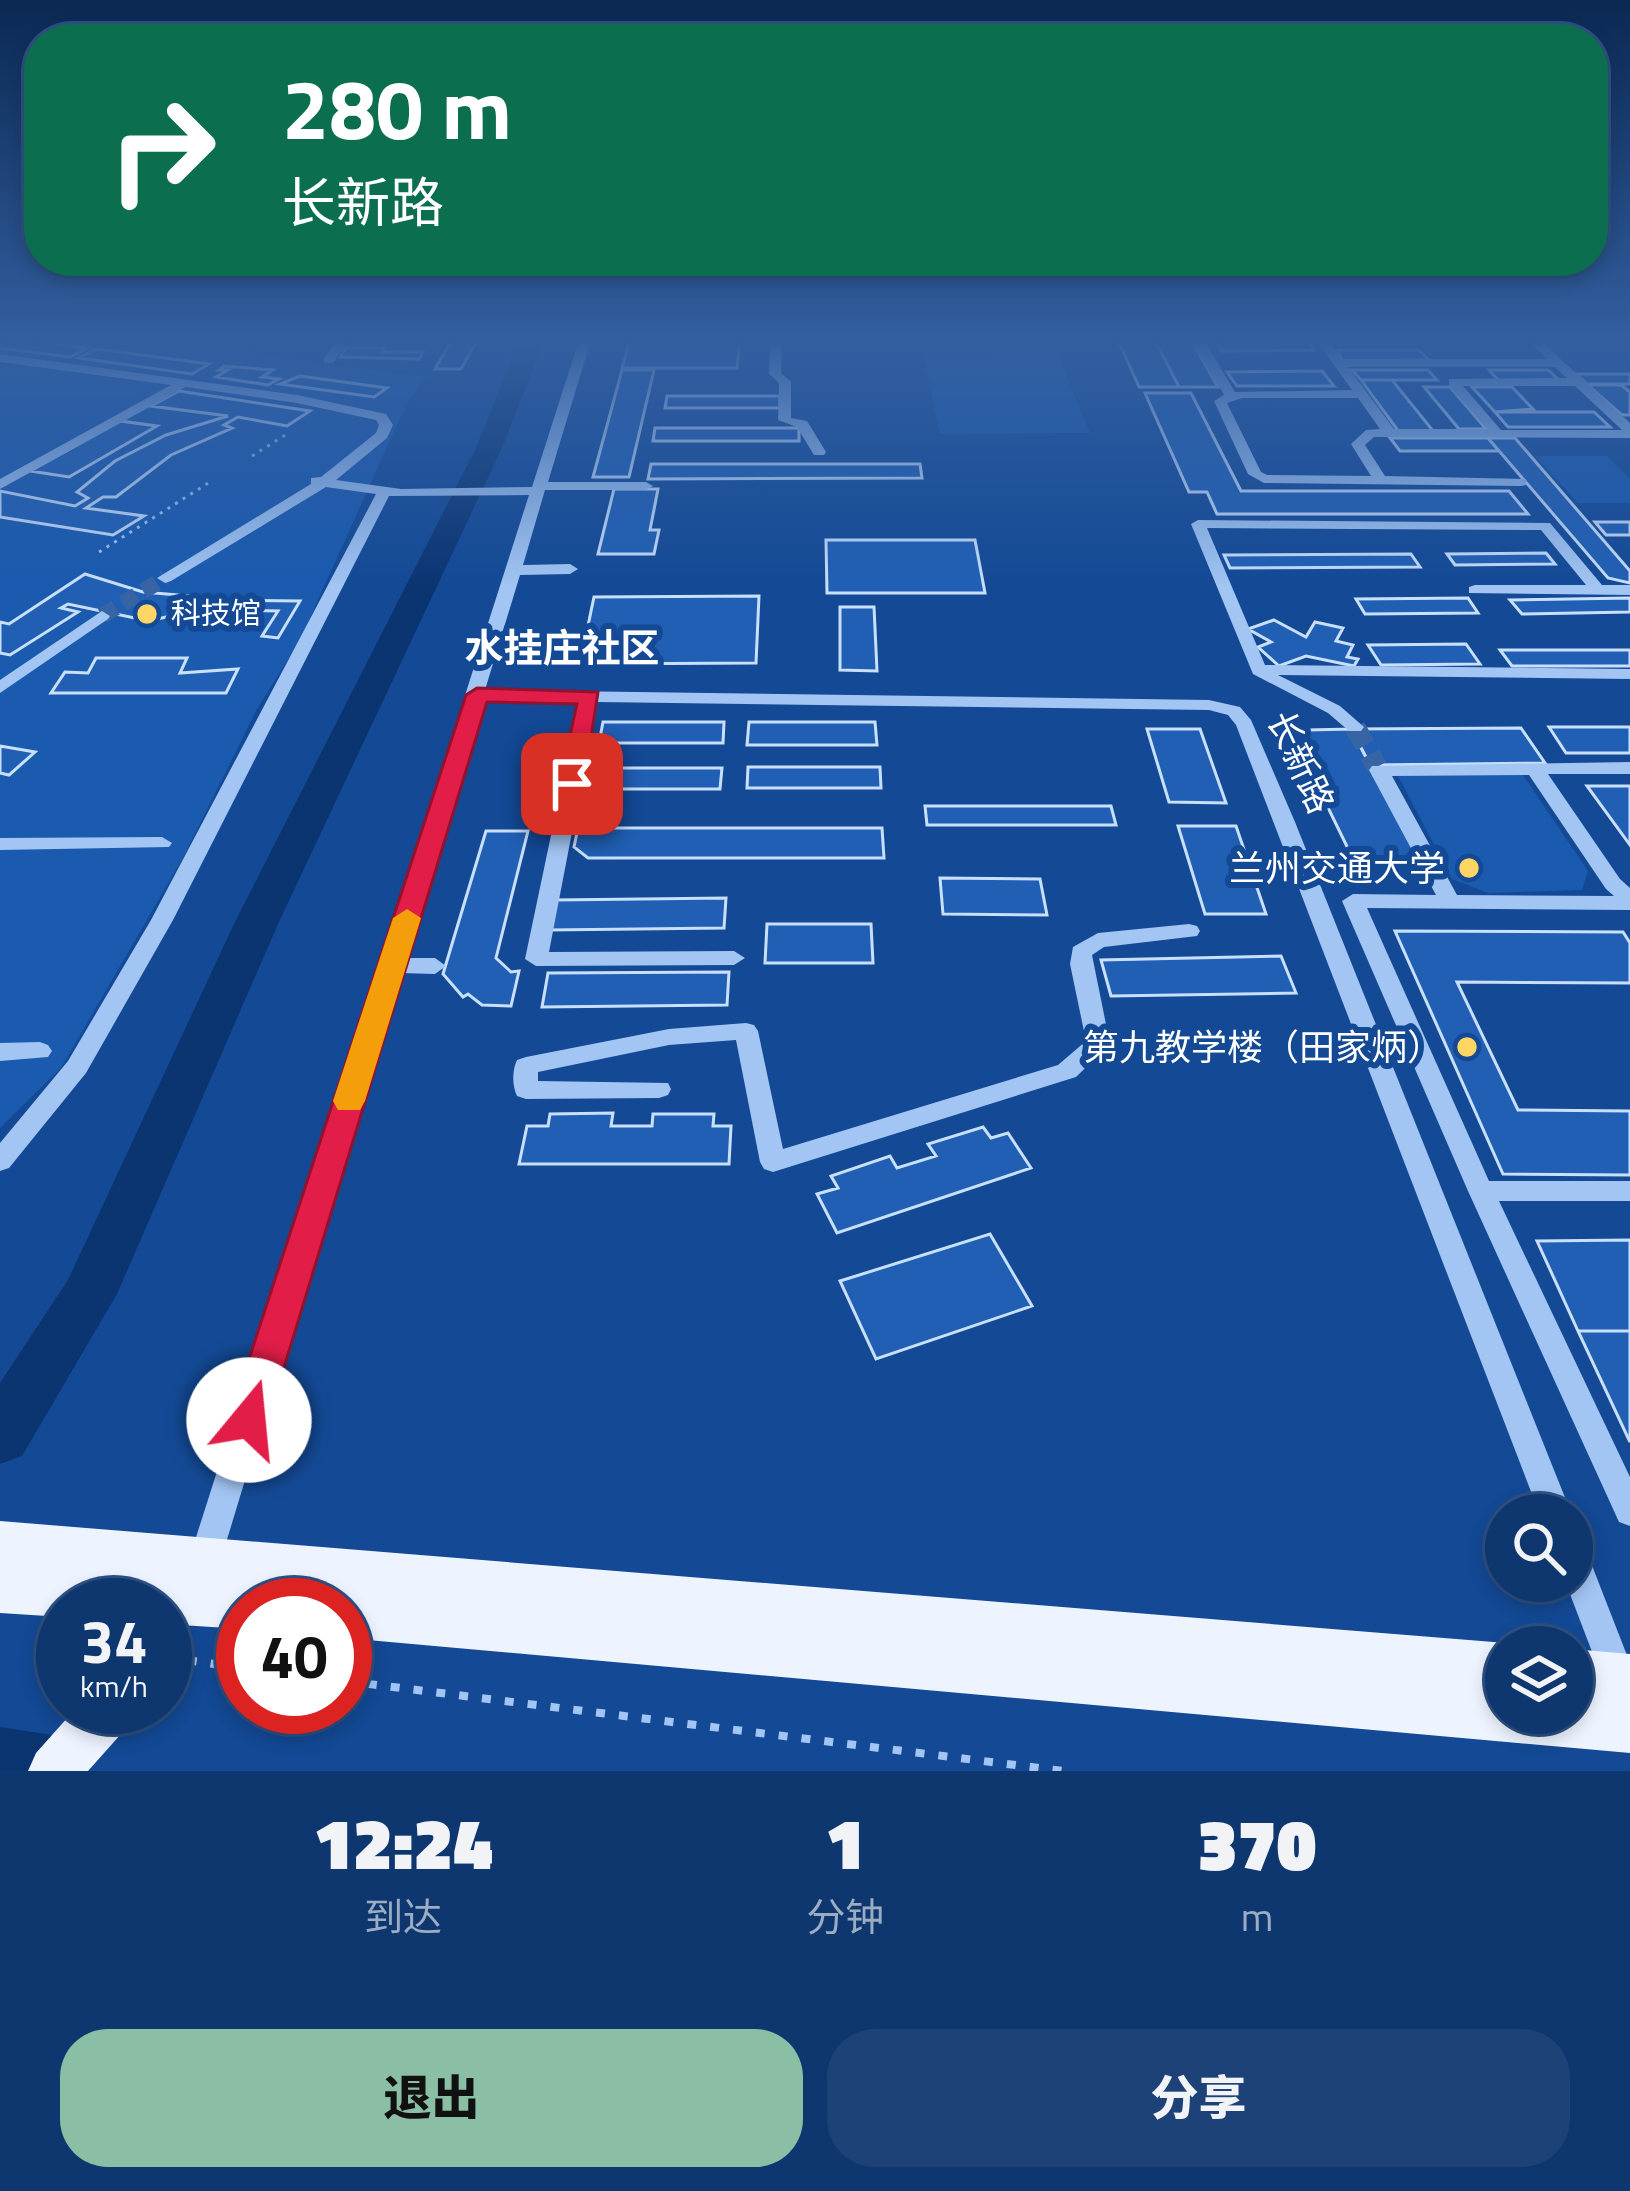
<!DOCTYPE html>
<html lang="zh">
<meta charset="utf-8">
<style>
:root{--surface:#0e3770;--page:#1c4278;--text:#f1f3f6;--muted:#9bacc3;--line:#2e5183;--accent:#8abfa5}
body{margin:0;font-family:"Titillium Web","Noto Sans SC",sans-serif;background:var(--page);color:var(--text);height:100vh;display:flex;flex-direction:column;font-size:45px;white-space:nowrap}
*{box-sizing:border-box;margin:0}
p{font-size:39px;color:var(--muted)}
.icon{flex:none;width:66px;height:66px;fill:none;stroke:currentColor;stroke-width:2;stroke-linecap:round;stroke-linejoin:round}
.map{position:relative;height:1771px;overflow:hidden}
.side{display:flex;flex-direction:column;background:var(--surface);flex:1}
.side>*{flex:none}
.guide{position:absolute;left:24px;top:24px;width:1584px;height:252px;border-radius:48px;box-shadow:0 6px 18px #0003,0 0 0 3px var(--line);background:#0b6e4f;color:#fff;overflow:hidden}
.fabs{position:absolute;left:1485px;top:1494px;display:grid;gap:24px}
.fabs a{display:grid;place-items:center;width:108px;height:108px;border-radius:50%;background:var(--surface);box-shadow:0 6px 18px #0003,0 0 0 3px var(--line);font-size:60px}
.speed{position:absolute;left:36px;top:1578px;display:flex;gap:24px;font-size:60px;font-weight:700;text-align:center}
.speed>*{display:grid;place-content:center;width:156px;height:156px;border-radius:50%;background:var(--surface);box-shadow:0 6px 18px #0003,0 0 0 3px var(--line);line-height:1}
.speed small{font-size:30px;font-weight:400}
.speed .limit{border:18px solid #d22;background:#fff;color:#111}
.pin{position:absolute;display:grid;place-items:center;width:102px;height:102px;color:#fff;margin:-51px;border-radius:24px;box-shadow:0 6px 18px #0006}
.me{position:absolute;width:132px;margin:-66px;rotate:17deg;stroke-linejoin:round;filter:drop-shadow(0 0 9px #0008)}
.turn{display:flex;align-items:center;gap:42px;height:252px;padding:0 60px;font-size:54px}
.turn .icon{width:156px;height:156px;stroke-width:2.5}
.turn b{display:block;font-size:84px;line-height:102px}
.eta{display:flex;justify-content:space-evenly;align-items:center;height:204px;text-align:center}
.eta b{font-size:72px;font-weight:800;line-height:84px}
.action{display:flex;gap:24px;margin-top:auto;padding:24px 60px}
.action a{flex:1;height:138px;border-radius:48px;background:var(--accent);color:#111;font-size:48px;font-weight:800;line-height:138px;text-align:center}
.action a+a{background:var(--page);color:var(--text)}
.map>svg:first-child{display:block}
</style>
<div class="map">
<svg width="1630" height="1771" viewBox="0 0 1630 1771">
<rect width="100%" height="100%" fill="#134995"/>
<path fill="#1a5aaf" d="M0,340h145l281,37 -20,28 -106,235 -43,69 -73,147 -123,212 -61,60z
M1057,353l33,80 -150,1 -17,-80z
M1535,456h72l23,23v24h-52z
M1397,774l126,1 65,96 -6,19 -94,3 -36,-14z"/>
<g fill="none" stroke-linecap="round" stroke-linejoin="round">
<path fill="#0b3571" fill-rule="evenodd" d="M520,340h24l-42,108 -224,476 -161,370 -95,162 -22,8v-81l68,-103 166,-356 242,-476z
M0,1727l52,8 26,10 10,26h-88z"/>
</g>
<path fill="#205fb4" stroke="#c9e0fd" stroke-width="3" d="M0,340h27l61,8 -18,9 -70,-9z
M452,340h25l-16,29h-26z
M630,340h110l-3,28h-115z
M1118,340h37l24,47h-40z
M1155,340h36l27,47h-39z
M1215,340h92l7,10 -92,1z
M346,348h39l-3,4h41l-4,7 -79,-2z
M97,349l112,15 -17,10 -113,-16z
M1338,350h81l10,10 -87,1z
M224,366l49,4 -11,7 17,2 -11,6 -52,-8 12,-7h-9z
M622,370h32l-25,107h-36z
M1352,370h76l9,10h-76z
M1489,370h59l11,10 -60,1z
M1322,371l12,15h-97l-10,-14z
M1576,374h54v10h-43z
M300,376l87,12 -13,9 -94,-13z
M1361,380h31l42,52h-35z
M1588,385h33l9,7v23h-8z
M1424,387h26l36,42h-27z
M1472,387h40l21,22 -38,3z
M179,391l131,20 -23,15 -49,-9 -14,8 8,3 -61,27 -55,42h-13l-17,11 58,8 -31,19 -113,-18v-26l75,15 13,-8 -11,-6 38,-31 51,-26 62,-19 -77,-10z
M1145,393h46l50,98h268l19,23h-311l-10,-22h-18z
M667,396h113v12h-115z
M1495,412h99l16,15h-102z
M120,421l37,5 -88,51 -39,-6z
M655,428h144v13h-146z
M1390,438h98l11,13h-99z
M1488,438h27l115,133v12l-22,-5z
M651,464h269l2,14 -274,1z
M614,489h44l-8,41h9l-5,24h-56z
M1595,522h35v13h-24z
M826,540h149l10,53h-158z
M1546,553l9,11 -100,1 -8,-11z
M1411,554l9,13 -190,1 -6,-13z
M85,574l58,18 47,4 -3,4 113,1 -22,37 -16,-2 16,-25 -77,-2 -52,12 -81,-17 -7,4 17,4 -68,43 -10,-2v-31l9,2z
M759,596l-3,67 -176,1 14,-67z
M1468,598l10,15 -113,1 -9,-15z
M1630,598v14l-108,2 -12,-14z
M840,607h34l3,64 -37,-1z
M1274,620l32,17 9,-15 28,6 -7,13 17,4 -6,12 11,2 -4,7 -48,-10 -27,10 -21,-19 13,-5 -23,-13z
M1466,644l14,20 -99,1 -13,-20z
M1500,650h130v16h-118z
M96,658h91l-7,15 58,-4 -12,24h-175l14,-21 23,1z
M603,722h121l-1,21h-124z
M749,722h126l2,23h-130z
M1549,727h81v26h-64z
M1521,728l24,35 -175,2 -19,-36z
M1147,729h53l26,74 -57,-1z
M1351,729l72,134h-68l-58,-119 11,-14z
M0,746l35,6 -26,23 -9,-2z
M748,767h132l1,21h-134z
M586,768h136l-2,21h-138z
M1587,786h43v59z
M925,806h186l5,19h-189z
M1178,826h58l30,88h-61z
M578,828h304l2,30h-296l-14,-11z
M486,831h42l-32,127 15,14 8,-1 -8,35 -29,-1 -14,-11 -5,3 -20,-23z
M940,878l100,1 7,36 -104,-1z
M726,898l-2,30 -175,2 6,-30z
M767,924h104l2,39h-108z
M1395,931l228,1 7,11v40l-173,-1 61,128 112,1v64l-127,-1z
M1281,956l15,37 -185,3 -10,-36z
M729,972l-2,33 -185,2 6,-34z
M613,1113l-2,13h41l1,-12h61l-1,12h18l-2,38h-210l8,-38h21l2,-12z
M983,1127l8,11 17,-5 23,35 -194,65 -20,-39 21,-6 -7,-12 59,-20 7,12 39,-12 -8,-12z
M990,1234l42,72 -156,53 -36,-78z
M1630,1240v91h-52l-41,-90z
M1578,1331h52v111z"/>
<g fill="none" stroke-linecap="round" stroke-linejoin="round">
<path stroke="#3664a5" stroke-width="16" stroke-dasharray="16 8" stroke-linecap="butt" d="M102,616l63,-38"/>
<path stroke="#3664a5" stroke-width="21" stroke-dasharray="21 10" stroke-linecap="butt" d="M1355,727l22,40"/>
<path stroke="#a2c5f3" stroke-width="3" stroke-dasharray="3 6" stroke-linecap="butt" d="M252,456l38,-24
M99,552l111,-70"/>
<path stroke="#a2c5f3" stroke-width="8" stroke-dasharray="9 14" stroke-linecap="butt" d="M165,1657l78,11
M345,1681l718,90"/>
<path fill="#a2c5f3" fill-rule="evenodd" d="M337,340h12l-16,23h-8l-2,-3z
M579,340h12l-43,142h98l7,4 -7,4h-101l-22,75 47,-1 8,5 -8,5 -50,1 -35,115 724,10 31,7 11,13 44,102 277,693h-32l-304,-790 -8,-10 -19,-5 -612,-8 -48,250 185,-1 11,7 -11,7 -198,1 -11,-7 54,-257 -97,-2 -78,258h31l11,8 -11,8 -36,-1 -177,583 -4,11 -12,5 -12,-5 -4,-11 339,-1061 -140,1 -216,424 -87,153 -77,95 -9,3v-28l68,-82 83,-141 225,-426 -50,-7 -155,94 -6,2 -8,-5 154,-94v-6l10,-1 55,-44 3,-8 -3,-5 -79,-17 -111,-16 -186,102v-10l171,-94 -171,-23v-8l297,41 89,19 7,11 -6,13 -51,42 65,9 131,-2z
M770,340h12l-1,33 10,9v36l16,3 19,31 -2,3h-10l-17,-28 -19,-7 1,-37 -10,-9z
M1192,340h12l31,52 117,-2 -36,-50h12l14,19h205l-20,-19h13l90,83v15l-256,-1 -9,8 20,31 141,3v6l-5,1 -257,-3 -16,-9 -34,-73 10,-6zM1348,367h207l12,11 -118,1v6l38,44h-93zM1463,386h112l47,44h-121zM1242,398h116l22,31 -14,1 -15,14 20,32 -104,-1 -6,-3 -34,-69z
M1198,520l352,3 52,62h28v10l-161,-2v-6l6,-2h111l-45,-55 -334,-2 58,137 365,4v10l-352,-4 62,31 24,21 -3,4h-12l-21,-18 -75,-39 -62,-150z
M102,611l8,5 -2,3 -108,74v-13z
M1630,762v12h-82l72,105 10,9v22l-263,-2 122,273h141v20h-131l131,276v49l-11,-4 -151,-331 -126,-290 11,-7 83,1 -67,-125 3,-4zM1529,775l77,114 8,7 -157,-1 -65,-119z
M162,837l10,6 -3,4 -169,3v-12z
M1189,924l8,2 3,5 -3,5 -93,11 -12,8 18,89 -34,33 -303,95 -9,-3 -4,-7 -24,-122 -67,5 -131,27v9l130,2 3,6 -3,6 -9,3 -133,1 -9,-3c-5,-10 -5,-26 0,-36l9,-3 143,-28 77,-6 8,2 4,6 25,118 275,-84 28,-24 -16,-77 3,-17 25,-14z
M40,1042l8,3 4,6 -4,6 -48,4v-18z
M1572,1540l12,5 46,118v63l-12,-6 -53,-139h7z"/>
<path fill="#edf4ff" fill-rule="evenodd" d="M0,1521l1506,122 9,4h-9v66h66v-64l58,5v99l-1285,-115v-33h-20l11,-11 -78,-7 9,18h-24v24l-78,-5v-19h-102v12l-63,-4v-48l4,1 -4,-1z
M77,1707h59l-7,18 -41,46h-60l8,-18z"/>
</g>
<linearGradient id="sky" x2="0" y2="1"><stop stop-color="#0a2852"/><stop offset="0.58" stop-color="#335fa0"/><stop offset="1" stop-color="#335fa0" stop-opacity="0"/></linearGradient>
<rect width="1630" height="588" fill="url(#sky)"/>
<path fill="#e11d48" stroke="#92132f" stroke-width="3" d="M477,688l121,4 -14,92 -12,8 -13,-8 18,-80 -90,-2 -219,718 -5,12 -14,5 -14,-5 -6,-12 237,-725z"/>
<path fill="#f59e0b" d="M407,909l14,9 -56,183 -5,9h-22l-5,-9 60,-183z"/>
<g fill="#ffd563" stroke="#134995" stroke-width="4.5">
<circle cx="147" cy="614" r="12"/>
<circle cx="1469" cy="868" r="12"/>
<circle cx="1467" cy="1047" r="12"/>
</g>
<g text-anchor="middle" stroke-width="12" stroke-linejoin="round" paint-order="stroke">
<g font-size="30" fill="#fff" stroke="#134995" text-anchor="start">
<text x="171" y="624">科技馆</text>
</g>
<g font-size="36" fill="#fff" stroke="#134995">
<text transform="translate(1301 762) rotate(65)" y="13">长新路</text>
</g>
<g font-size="36" fill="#fff" stroke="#134995" text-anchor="end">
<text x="1445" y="881">兰州交通大学</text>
<text x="1443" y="1060">第九教学楼（田家炳）</text>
</g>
<g font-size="39" font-weight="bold" fill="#fff" stroke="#134995">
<text x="562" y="662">水挂庄社区</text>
</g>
</g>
</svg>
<div class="fabs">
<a><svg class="icon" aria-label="search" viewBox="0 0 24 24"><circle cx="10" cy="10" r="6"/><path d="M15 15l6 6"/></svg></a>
<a><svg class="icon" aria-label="layers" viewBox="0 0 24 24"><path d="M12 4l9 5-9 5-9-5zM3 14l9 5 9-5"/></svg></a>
</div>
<div class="speed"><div>34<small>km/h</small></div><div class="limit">40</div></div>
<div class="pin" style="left:572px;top:784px;background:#d93025"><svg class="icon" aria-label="arrive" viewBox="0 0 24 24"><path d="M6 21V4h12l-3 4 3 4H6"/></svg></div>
<svg class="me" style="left:249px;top:1420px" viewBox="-20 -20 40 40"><circle r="19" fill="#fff"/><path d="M0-13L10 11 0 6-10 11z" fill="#e11d48"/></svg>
<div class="guide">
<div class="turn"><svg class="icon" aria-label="right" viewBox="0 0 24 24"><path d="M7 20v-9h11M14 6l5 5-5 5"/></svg><div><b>280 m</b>长新路</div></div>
</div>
</div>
<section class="side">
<div class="eta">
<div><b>12:24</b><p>到达</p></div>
<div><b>1</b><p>分钟</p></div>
<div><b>370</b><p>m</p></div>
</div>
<div class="action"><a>退出</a><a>分享</a></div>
</section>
